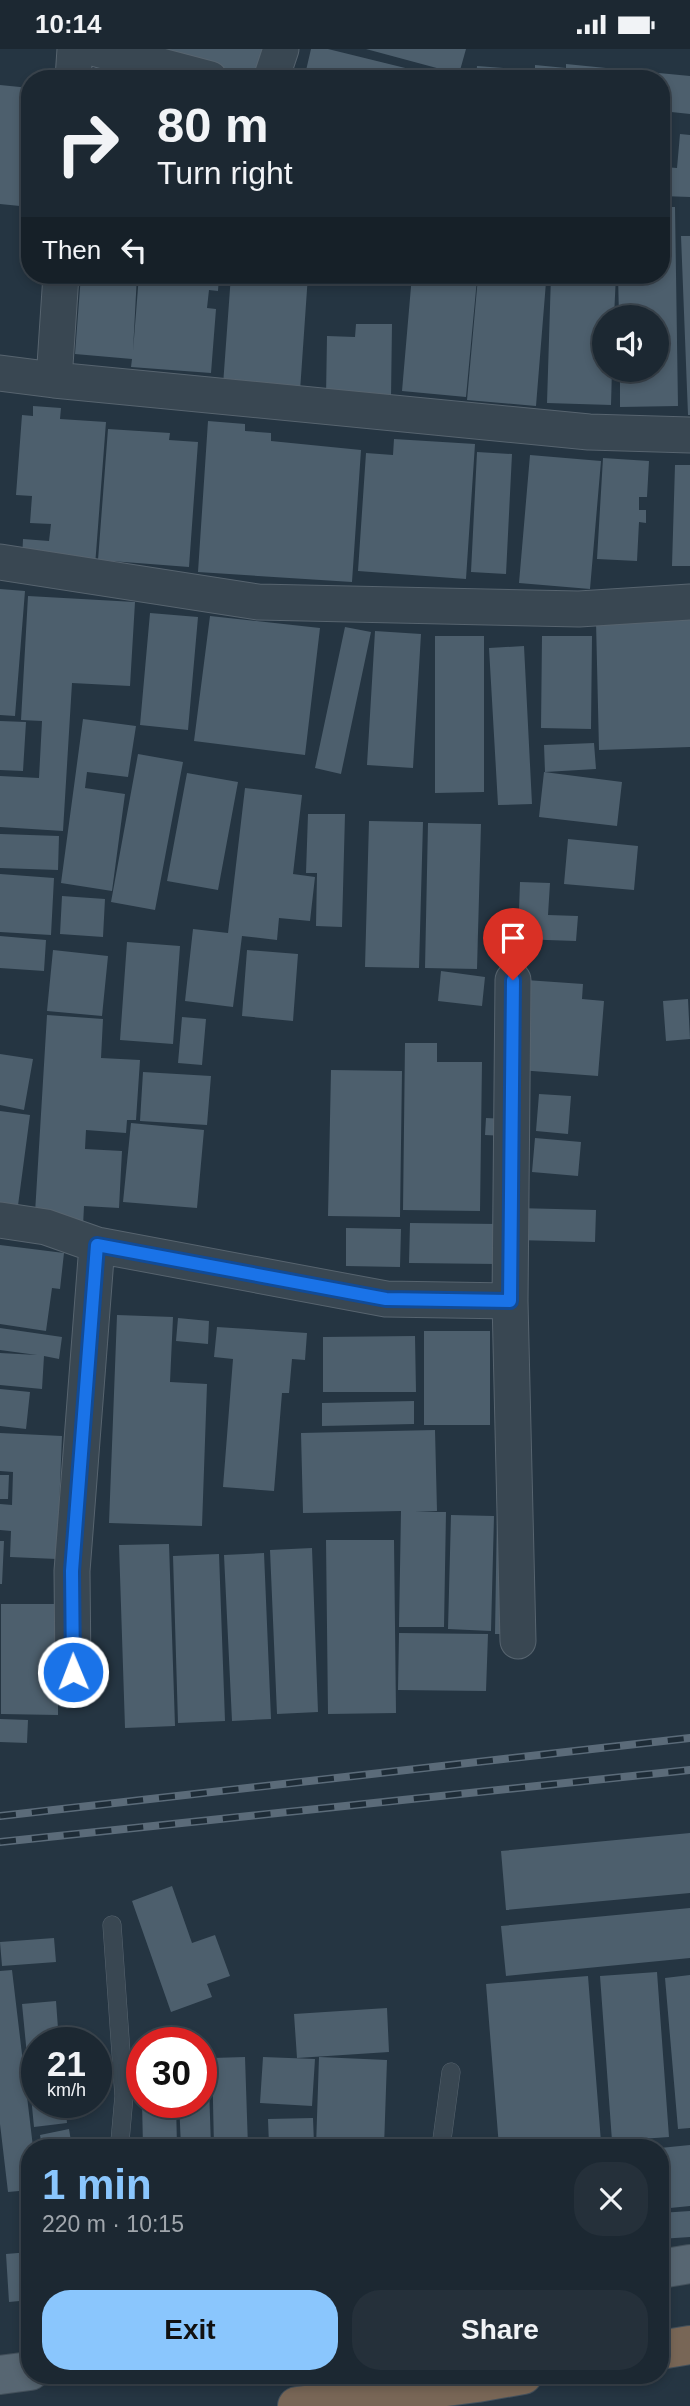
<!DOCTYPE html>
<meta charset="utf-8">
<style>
:root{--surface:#1c2832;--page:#25303a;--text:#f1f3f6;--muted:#a0a6ac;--line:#3a444d;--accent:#8ac6fd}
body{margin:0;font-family:Arial,sans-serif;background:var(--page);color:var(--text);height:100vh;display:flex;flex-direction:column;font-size:26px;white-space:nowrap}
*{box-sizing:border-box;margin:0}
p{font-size:23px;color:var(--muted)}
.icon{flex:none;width:38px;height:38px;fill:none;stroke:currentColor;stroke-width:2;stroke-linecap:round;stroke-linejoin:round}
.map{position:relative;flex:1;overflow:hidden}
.side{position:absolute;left:21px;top:2090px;width:648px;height:245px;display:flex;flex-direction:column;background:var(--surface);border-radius:28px;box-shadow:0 4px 10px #0003,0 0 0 2px var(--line)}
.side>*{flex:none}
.hud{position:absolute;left:21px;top:21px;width:649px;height:214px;border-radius:28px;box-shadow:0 4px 10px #0003,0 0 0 2px var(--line);background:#1c2832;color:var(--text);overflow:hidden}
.fabs{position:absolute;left:592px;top:256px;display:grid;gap:14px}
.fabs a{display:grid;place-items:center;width:77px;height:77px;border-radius:50%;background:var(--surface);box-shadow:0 4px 10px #0003,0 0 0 2px var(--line);font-size:35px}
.speed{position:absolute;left:21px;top:1978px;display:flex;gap:14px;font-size:35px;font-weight:700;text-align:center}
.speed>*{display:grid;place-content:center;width:91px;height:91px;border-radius:50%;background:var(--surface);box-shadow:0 4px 10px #0003,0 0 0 2px var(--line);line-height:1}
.speed small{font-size:18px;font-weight:400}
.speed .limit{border:10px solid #d22;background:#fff;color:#111}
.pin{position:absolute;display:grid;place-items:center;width:60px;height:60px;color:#fff;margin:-72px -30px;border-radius:50% 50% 50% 0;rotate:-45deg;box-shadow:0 0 7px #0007}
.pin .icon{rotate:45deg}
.me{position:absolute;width:77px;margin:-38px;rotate:359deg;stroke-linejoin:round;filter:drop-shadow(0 0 5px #0008)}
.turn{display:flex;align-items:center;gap:24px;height:147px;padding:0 21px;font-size:32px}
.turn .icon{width:91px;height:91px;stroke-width:2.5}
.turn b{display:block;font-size:49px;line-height:60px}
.then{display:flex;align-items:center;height:66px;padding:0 21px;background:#0003;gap:14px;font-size:26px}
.round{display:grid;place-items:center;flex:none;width:74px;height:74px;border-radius:28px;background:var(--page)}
.summary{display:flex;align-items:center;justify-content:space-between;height:119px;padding:0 21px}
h1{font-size:42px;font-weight:700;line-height:52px;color:var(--accent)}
.button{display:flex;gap:14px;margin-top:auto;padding:14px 21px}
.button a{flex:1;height:80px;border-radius:28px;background:var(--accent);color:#111;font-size:28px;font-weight:700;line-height:80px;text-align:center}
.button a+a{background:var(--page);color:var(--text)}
.status{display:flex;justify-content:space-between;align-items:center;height:49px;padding:0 35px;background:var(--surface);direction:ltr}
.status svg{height:19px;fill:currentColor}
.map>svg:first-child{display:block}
</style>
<div class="status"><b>10:14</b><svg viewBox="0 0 49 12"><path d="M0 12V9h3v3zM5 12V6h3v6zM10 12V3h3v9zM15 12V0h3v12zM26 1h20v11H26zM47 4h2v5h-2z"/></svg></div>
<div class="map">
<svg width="690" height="2357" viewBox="0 0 690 2357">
<rect width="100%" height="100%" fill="#253542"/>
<path fill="#4d5f6d" d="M126,0h136l-8,30h-21z
M311,0h17l122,30h-146z
M366,0h100l-7,25z
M566,15l50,5 -1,10h-90l1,-7 9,1v-8l31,3z
M477,17l38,3 -1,10h-38z
M638,22l52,5v38l-28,-3v-32h-24z
M0,36l30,3v119l-30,-3z
M680,85l10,1v62l-28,-1 2,-29 13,1z
M662,158h13l3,199 -58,1v-38h36v-52h-37l-1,-42h44z
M681,187h9v179h-2z
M81,226h56l-4,76 6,-76h80l-1,16 -9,-1 -2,18 9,1 -5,64 -80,-6 1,-8 -57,-5z
M231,226h77l-8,116 -77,-6z
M412,226h40v3l25,1 -11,118 -64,-6z
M551,226h65l-2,42h-10v52h8l-1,36 -64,-2z
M478,228l68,5 -10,124 -69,-6z
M356,275h36l-1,74 -65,-1 1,-61 28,1z
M33,357l28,2 -1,11 46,3 -11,144 -73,-6 1,-21 26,2 2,-17 -21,-1 2,-27 -16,-1 6,-80 11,1z
M208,372l37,3v7l26,2v8l90,9 -9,132 -154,-10z
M108,380l62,4 -1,7 29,2 -9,125 -91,-7z
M394,390l81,5 -9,135 -108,-8 8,-118 27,2z
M477,403l35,2 -6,120 -35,-2z
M530,406l71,6 -11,128 -71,-6z
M603,409l46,3 -2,36h-8v13h7v13l-7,-1 -2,39 -40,-2z
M675,416h15v101h-18z
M0,540l25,2 -10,125 -15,-1z
M28,547l107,6 -5,84 -58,-3 -9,148 -63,-4v-51l39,2 3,-57 -21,-1z
M150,564l48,4 -10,113 -48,-5z
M210,567l110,12 -15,127 -111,-14z
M690,569v129l-91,3 -3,-129z
M345,578l26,5 -30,142 -26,-6z
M375,582l46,3 -8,134 -46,-3z
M435,587h49v156l-49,1z
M542,587h50l-1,93 -50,-1z
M524,597l8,158 -34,1 -9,-157z
M83,670l53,7 -8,51 -41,-5 -2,16 40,6 -13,97 -51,-8z
M0,672l26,1 -3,49 -23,-1z
M594,694l2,26 -51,3 -1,-27z
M138,705l45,8 -28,148 -44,-8z
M544,723l78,10 -5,44 -78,-9z
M187,724l51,9 -20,108 -51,-9z
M245,739l57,7 -9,79 22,3 -5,44 -31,-3 -2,22 -35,-4 -9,71 -48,-6 8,-72 35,4z
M308,765h37l-3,113 -26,-1 1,-53h-11z
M369,772l54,1 -4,146 -54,-1z
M428,774l53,1 -4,145 -52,-1z
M0,785l59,2 -1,34 -58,-2z
M568,790l70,7 -4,44 -70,-6z
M0,825l54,4 -3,57 -51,-3z
M520,833l30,1 -2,32 30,1 -2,25 -58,-2z
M62,847l43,3 -2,38 -43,-3z
M0,887l46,4 -2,31 -44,-3z
M127,893l53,4 -7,98 -53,-4z
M53,901l55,6 -6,60 -55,-5z
M247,901l51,4 -5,67 -51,-5z
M441,922l44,6 -3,29 -44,-5z
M526,931l57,4 -1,15 22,2 -6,75 -79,-6z
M688,950l2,40 -24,2 -3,-40z
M47,966l56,4 -2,39 39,2 -4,60h-9l-1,13 -40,-3 -1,19 37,2 -3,57 -35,-2 -1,20 -48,-13z
M182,968l24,2 -4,46 -24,-2z
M405,994h32v19h45l-2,149 -77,-1z
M0,1005l33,5 -9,51 -24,-5z
M331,1021l71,1 -2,146 -72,-1z
M143,1023l68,4 -4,49 -67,-4z
M539,1045l32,2 -3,38 -32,-3z
M0,1062l30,4 -13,98 -17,-2z
M486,1069l20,1 -1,17 -20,-1z
M131,1074l73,7 -7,78 -74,-6z
M535,1089l46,4 -3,34 -46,-4z
M516,1159l80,2 -1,32 -79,-2z
M410,1174l88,1 -1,40 -88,-1z
M346,1179l55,1 -1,38 -54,-1z
M0,1196l64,8 -4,36 -8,-1 -6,43 -46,-7z
M117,1266l56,2 -3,65 37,2 -5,142 -93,-3z
M178,1269l31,3 -1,23 -32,-3z
M217,1278l90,6 -2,27 -13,-1 -3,34h-7l-8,98 -51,-4 10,-128 -19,-2z
M0,1279l62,9 -3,22 -15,-3 -2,33 -42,-4v-32l37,2 -37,-5z
M424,1282h66v94h-66z
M415,1287l1,56h-93v-55z
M0,1340l30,3 -4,37 -26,-3z
M414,1352v23l-92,2v-23z
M435,1381l2,81 -22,1h31l-2,115h-45l2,-116 -98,2 -2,-80z
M0,1384l62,3 -5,123 -47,-2 1,-26 -11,-1v-26l12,1 1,-33 -13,-1z
M0,1426h9l-1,24h-8z
M497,1461h15l-2,124h-15z
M451,1466l43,1 -3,115 -43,-2z
M326,1491h68l2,173 -68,1z
M0,1492h4l-2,43h-2z
M169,1495l6,182 -50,2 -6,-183z
M312,1499l6,164 -41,2 -7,-164z
M264,1504l7,166 -39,2 -8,-166z
M219,1505l6,167 -47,2 -5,-167z
M1,1555h57v111l-57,-1z
M399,1584l89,1 -2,57 -88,-1z
M0,1670l28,1 -1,23 -27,-1z
M690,1784v60l-184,17 -5,-59z
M172,1837l20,57 23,-8 15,41 -23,8 5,13 -41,15 -39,-111z
M690,1859v50l-184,18 -5,-50z
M54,1889l2,24 -54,4 -2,-24z
M12,1921l21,177h-3v43l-22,2 -8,-68v-153z
M657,1923l12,165 -57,4 -12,-165z
M690,1926v153l-12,1 -13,-151z
M588,1927l13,166 -62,5h-40l-13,-163z
M56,1952l3,41h-22v60h28l2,21 -33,4 -12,-123z
M387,1959l2,44 -92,6 -3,-44z
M201,2008h7l3,90h-30l-2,-45h22z
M245,2008l3,90h-34l-2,-89z
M263,2008l52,2 -3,47 -52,-3z
M319,2008l68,3 -3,87h-68z
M142,2053h34l1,45h-34z
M313,2069l1,26 -45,1 -1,-26z
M69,2080l3,18h-30l-2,-12z
M690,2096v61l-30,3v-61z
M690,2162v26l-30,2v-26z
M30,2203v48l-21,2 -3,-48z"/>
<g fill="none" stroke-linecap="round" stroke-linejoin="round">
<defs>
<path id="service" d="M112,1876l12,171 -4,45 -5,6
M441,2098l10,-75"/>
<path id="minor" d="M97,0l113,30
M73,30l2,-30
M271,30l10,-30
M0,324l54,7 535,52 101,3
M54,331l7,-105
M0,513l258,40 321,7 111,-7
M513,931l-3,321 8,340
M0,1171l46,7 51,18 289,54 124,2
M73,1623l-1,-101 25,-326"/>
<path id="primary" d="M660,2220l30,-5
M0,2326l30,-4"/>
<path id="motorway" d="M660,2301l30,-5
M297,2357l180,-23 46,-8"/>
</defs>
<use href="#service" stroke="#57646f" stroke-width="19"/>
<use href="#minor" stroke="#57646f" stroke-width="37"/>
<use href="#primary" stroke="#43505b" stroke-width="40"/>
<use href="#motorway" stroke="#44515c" stroke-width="40"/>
<use href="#service" stroke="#394752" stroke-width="18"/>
<use href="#minor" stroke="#394752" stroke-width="35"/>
<use href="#primary" stroke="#576672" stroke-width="38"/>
<use href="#motorway" stroke="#786656" stroke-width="38"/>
<defs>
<path id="rail" d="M0,1767l690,-78
M0,1793l690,-72"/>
</defs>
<use href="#rail" stroke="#5b6b79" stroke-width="8"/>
<use href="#rail" stroke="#1e2c37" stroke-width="5" stroke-dasharray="16" stroke-linecap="butt"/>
</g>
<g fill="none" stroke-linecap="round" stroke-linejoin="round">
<defs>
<path id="route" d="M73,1623l-1,-101 25,-326 289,54 124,2 3,-321"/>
</defs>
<use href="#route" stroke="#114b97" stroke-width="18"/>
<use href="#route" stroke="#1a73e8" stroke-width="12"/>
</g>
</svg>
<div class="fabs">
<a><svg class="icon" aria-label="sound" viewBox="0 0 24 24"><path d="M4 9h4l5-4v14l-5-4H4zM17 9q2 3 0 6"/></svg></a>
</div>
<div class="speed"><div>21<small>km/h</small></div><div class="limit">30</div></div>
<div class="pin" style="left:513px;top:931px;background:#d93025"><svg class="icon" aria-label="arrive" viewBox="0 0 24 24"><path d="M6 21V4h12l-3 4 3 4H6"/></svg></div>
<svg class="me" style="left:73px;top:1623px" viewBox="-20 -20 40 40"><circle r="17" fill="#1a73e8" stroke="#fff" stroke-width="3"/><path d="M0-11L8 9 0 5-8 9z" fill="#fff"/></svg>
<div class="hud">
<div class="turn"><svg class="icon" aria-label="right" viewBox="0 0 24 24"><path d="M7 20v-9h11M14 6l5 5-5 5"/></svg><div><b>80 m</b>Turn right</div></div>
<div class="then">Then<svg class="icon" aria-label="left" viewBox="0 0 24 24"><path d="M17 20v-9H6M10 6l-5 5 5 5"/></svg></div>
</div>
<section class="side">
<div class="summary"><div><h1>1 min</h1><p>220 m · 10:15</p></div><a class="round"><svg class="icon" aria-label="close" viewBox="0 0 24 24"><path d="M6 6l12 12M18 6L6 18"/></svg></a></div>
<div class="button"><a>Exit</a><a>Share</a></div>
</section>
</div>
